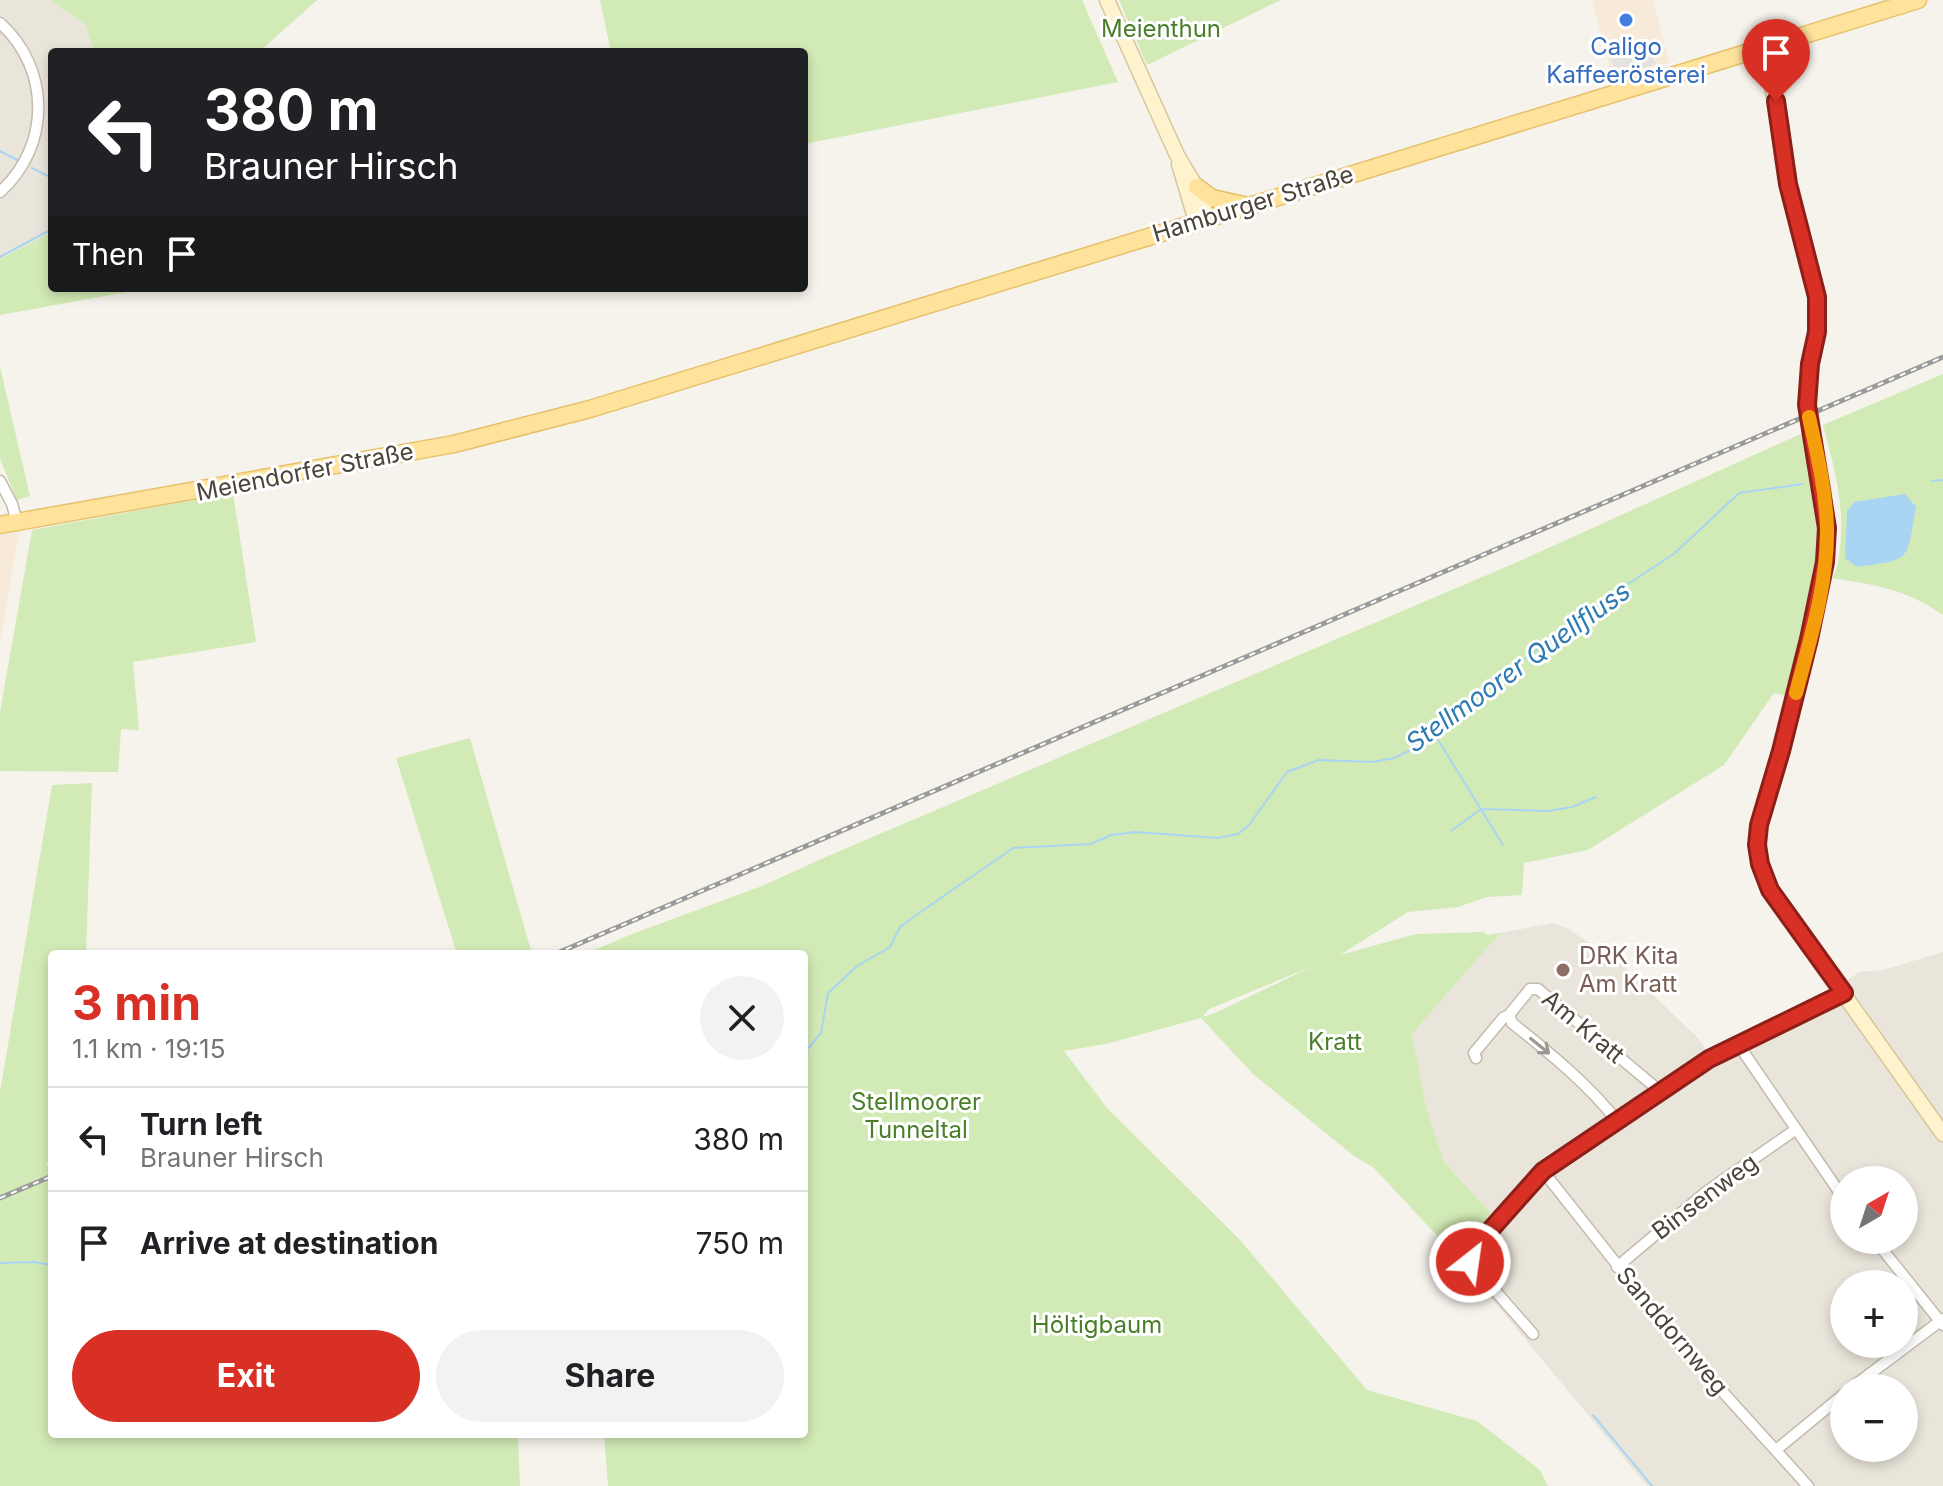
<!DOCTYPE html>
<meta charset="utf-8">
<style>
:root{--surface:#fff;--page:#f2f2f2;--text:#202124;--muted:#757577;--line:#e0e0e0;--accent:#d93025}
body{margin:0;font-family:Inter,sans-serif;background:var(--page);color:var(--text);height:100vh;display:flex;flex-direction:column;font-size:30px;white-space:nowrap}
*{box-sizing:border-box;margin:0}
p{font-size:26px;color:var(--muted)}
.icon{flex:none;width:44px;height:44px;fill:none;stroke:currentColor;stroke-width:2;stroke-linecap:round;stroke-linejoin:round}
.map{position:relative;flex:1;overflow:hidden}
.sheet{position:absolute;left:48px;top:950px;width:760px;height:488px;display:flex;flex-direction:column;background:var(--surface);border-radius:8px;box-shadow:0 4px 12px #0003}
.sheet>*{flex:none}
.guide{position:absolute;left:48px;top:48px;width:760px;height:244px;border-radius:8px;box-shadow:0 4px 12px #0003;background:#202124;color:#fff;overflow:hidden}
.needle{width:52px;rotate:39deg}
.tools{position:absolute;left:1830px;top:1166px;display:grid;gap:16px}
.tools a{display:grid;place-items:center;width:88px;height:88px;border-radius:50%;background:var(--surface);box-shadow:0 4px 12px #0003;font-size:40px}
.pin{position:absolute;display:grid;place-items:center;width:68px;height:68px;color:#fff;margin:-82px -34px;border-radius:50% 50% 50% 0;rotate:-45deg;box-shadow:0 0 8px #0007}
.pin .icon{rotate:45deg}
.me{position:absolute;width:88px;margin:-44px;rotate:30deg;stroke-linejoin:round;filter:drop-shadow(0 0 6px #0008)}
.turn{display:flex;align-items:center;gap:28px;height:168px;padding:0 24px;font-size:36px}
.turn .icon{width:104px;height:104px;stroke-width:2.5}
.turn b{display:block;font-size:56px;line-height:68px}
.then{display:flex;align-items:center;height:76px;padding:0 24px;background:#0003;gap:16px;font-size:30px}
.round{display:grid;place-items:center;flex:none;width:84px;height:84px;border-radius:42px;background:var(--page)}
.overview{display:flex;align-items:center;justify-content:space-between;height:136px;padding:0 24px}
h1{font-size:48px;font-weight:700;line-height:60px;color:var(--accent)}
.button{display:flex;gap:16px;margin-top:auto;padding:16px 24px}
.button a{flex:1;height:92px;border-radius:48px;background:var(--accent);color:#fff;font-size:32px;font-weight:700;line-height:92px;text-align:center}
.button a+a{background:var(--page);color:var(--text)}
ul{padding:0;list-style:none}
li{display:flex;align-items:center;gap:24px;height:104px;padding:0 24px;border-top:2px solid var(--line)}
li div{flex:1}
li b{display:block;font-size:30px}
li em{font-style:normal}
.map>svg:first-child{display:block}
</style>
<div class="map">
<svg width="1943" height="1486" viewBox="0 0 1943 1486">
<rect width="100%" height="100%" fill="#f6f3ec"/>
<path fill="#eae5da" fill-rule="evenodd" d="M0,0h50l35,24 9,28h-42v180l-52,27z
M1552,923l15,5 55,37 77,74 15,22 10,-9 136,-80 23,-2 60,-18v534h-296l-190,-229 34,-44 -47,-51 -18,-55 -14,-73 88,-101zM1844,1180h60v60h-60zM1844,1284h60v60h-60zM1844,1388h60v60h-60z"/>
<path fill="#f7ead8" d="M1592,0h61l16,63 -57,14z
M19,532l-19,113v-110z"/>
<path fill="#d2eab5" fill-rule="evenodd" d="M50,0h267l-58,52h-149l-6,-5 -2,5h-8l-9,-28z
M600,0h482l36,82 -314,62v-92h-193z
M1119,0h162l-134,65z
M52,232v56h97l-149,27v-56z
M0,367l30,129 -13,4 -17,-41z
M1943,374v241c-37,-26 -67,-30 -111,-37 6,-9 7,-20 8,-30 5,-44 -6,-81 -17,-123z
M1805,432l14,97 -6,55 -27,112 -12,-3 -50,72 -136,85 -64,13 -2,32 -35,2 -29,10 -50,5 -68,43 76,-21 68,-2 2,3 14,-2 -88,101 14,73 18,55 47,51 -34,44 -83,-89 -20,-12 -101,-82 -52,-56 -95,26 -42,7 43,57 132,131 128,151 110,31 63,49 8,16h-940l-4,-52h200v-480h-219l47,-20 130,-48 66,-30 687,-293zM1313,966l-100,48 -11,3 7,-8z
M233,493l23,149 -123,20 6,68 -18,-1 -3,43 -118,-1v-59l32,-182z
M470,738l60,209 3,7h-76l-61,-196z
M92,783l-6,171h-34v206l-6,3 6,6v265h466l2,52h-520v-394l52,-307z"/>
<path fill="#e5e3e0" d="M1649,41l7,24 -40,10 -7,-24z"/>
<path fill="#a9d4f2" d="M1905,494l11,13c-10,55 -3,52 -59,60l-12,-9 2,-47 7,-9z"/>
<g fill="none" stroke-linecap="round" stroke-linejoin="round">
<path stroke="#a9d4f2" stroke-width="2" d="M0,151l17,9
M32,168l20,10
M0,257l52,-28
M1932,481l11,-1
M1432,730l71,115
M1451,831l30,-22 67,2 24,-4 24,-10
M804,1053l17,-20 7,-40 29,-27 33,-19 10,-20 12,-9 101,-70 78,-4 20,-9 25,-3 81,6 21,-4 11,-9 38,-53 32,-12 53,2 22,-4 17,-8 37,-33 86,-65 41,-28 35,-28 65,-43 64,-60 64,-9
M0,1263l34,-1 18,3
M1593,1415l59,71"/>
<defs>
<path id="street" d="M0,23c51,46 51,123 0,169
M0,481l12,23 5,18
M1738,1044l106,155
M1476,1058l-2,-5 29,-35 6,-3
M1618,1122c-30,-38 -68,-69 -106,-99l-3,-8 21,-26h8l123,103
M1543,1171l140,177 125,138
M1875,1240l68,85
M1617,1267l89,-75 89,-62
M1533,1334l-63,-72 -1,-8 74,-83 166,-112 135,-66
M1851,1388l92,-69
M1776,1450l68,-56"/>
<path id="secondary" d="M1107,0l70,155 24,40 3,13 -8,13
M1763,49l18,76 7,59 29,113v35l-7,32 -3,41 16,84 4,39 -7,61 -15,71 -46,165 -2,20 3,19 5,15 11,20 167,235
M1179,164l17,57"/>
<path id="primary" d="M1197,187l15,11 32,7
M0,525l454,-81 136,-35 1328,-409"/>
</defs>
<use href="#street" stroke="#c2bbae" stroke-width="13"/>
<use href="#secondary" stroke="#d6c79b" stroke-width="17"/>
<use href="#primary" stroke="#e6c16a" stroke-width="19"/>
<use href="#street" stroke="#fff" stroke-width="10"/>
<use href="#secondary" stroke="#fff3cd" stroke-width="14"/>
<use href="#primary" stroke="#ffe39c" stroke-width="16"/>
<defs>
<path id="rail" d="M555,954l1388,-597
M0,1198l52,-22"/>
</defs>
<use href="#rail" stroke="#9a9a9a" stroke-width="5"/>
<use href="#rail" stroke="#fff" stroke-width="2" stroke-dasharray="6" stroke-linecap="butt"/>
</g>
<defs><path id="oneway-shaft" d="M-6 0H5M1.5-3L5.5 0L1.5 3" fill="none" stroke-width="1.6" stroke-linecap="round" stroke-linejoin="round" transform="scale(2)"/></defs>
<use stroke="#9c9892" href="#oneway-shaft" transform="translate(1540 1046) rotate(39)"/>
<g fill="none" stroke-linecap="round" stroke-linejoin="round">
<defs>
<path id="route" d="M1470,1262l-1,-8 74,-83 166,-112 135,-66 -74,-103 -10,-26 -3,-19 2,-20 22,-74 28,-112 16,-77 2,-34 -20,-123 3,-41 7,-32v-35l-29,-113 -12,-83"/>
</defs>
<use href="#route" stroke="#8d1f18" stroke-width="20"/>
<use href="#route" stroke="#d93025" stroke-width="14"/>
<path stroke="#f59e0b" stroke-width="14" d="M1796,693c14,-53 32,-110 31,-165 -1,-37 -10,-75 -18,-111"/>
</g>
<circle fill="#3f7fe0" stroke="#fff" stroke-width="3" cx="1626" cy="20" r="8"/>
<circle fill="#8d6e63" stroke="#fff" stroke-width="3" cx="1563" cy="970" r="8"/>
<g text-anchor="middle" stroke-width="6" stroke-linejoin="round" paint-order="stroke">
<g font-size="24" fill="#4a7f2a" stroke="#fff">
<text x="1161" y="37">Meienthun</text>
<text x="1335" y="1050">Kratt</text>
<text x="916" y="1110">Stellmoorer<tspan x="916" dy="28">Tunneltal</tspan></text>
<text x="1097" y="1333">Höltigbaum</text>
</g>
<g font-size="24" fill="#366cbe" stroke="#fff">
<text x="1626" y="55">Caligo<tspan x="1626" dy="28">Kaffeerösterei</tspan></text>
</g>
<g font-size="24" fill="#4b4439" stroke="#fff">
<text transform="translate(1253 204) rotate(-17)" y="8">Hamburger Straße</text>
<text transform="translate(305 472) rotate(-11)" y="8">Meiendorfer Straße</text>
<text transform="translate(1583 1027) rotate(40)" y="8">Am Kratt</text>
<text transform="translate(1705 1197) rotate(-37)" y="8">Binsenweg</text>
<text transform="translate(1672 1331) rotate(50)" y="8">Sanddornweg</text>
</g>
<g font-size="24" fill="#785e54" stroke="#fff" text-anchor="start">
<text x="1579" y="964">DRK Kita<tspan x="1579" dy="28">Am Kratt</tspan></text>
</g>
<g font-size="26" font-style="italic" fill="#2e7ab2" stroke="#fff">
<text transform="translate(1518 667) rotate(-36)" y="9">Stellmoorer Quellfluss</text>
</g>
</g>
</svg>
<div class="tools">
<a><svg class="needle" viewBox="-14 -14 28 28"><path d="M0-13l5 13h-10z" fill="#e53935"/><path d="M0 13l5-13h-10z" fill="#757577"/></svg></a>
<a>+</a>
<a>−</a>
</div>
<div class="pin" style="left:1776px;top:101px;background:#d93025"><svg class="icon" aria-label="arrive" viewBox="0 0 24 24"><path d="M6 21V4h12l-3 4 3 4H6"/></svg></div>
<svg class="me" style="left:1470px;top:1262px" viewBox="-20 -20 40 40"><circle r="17" fill="#d93025" stroke="#fff" stroke-width="3"/><path d="M0-11L8 9 0 5-8 9z" fill="#fff"/></svg>
<div class="guide">
<div class="turn"><svg class="icon" aria-label="left" viewBox="0 0 24 24"><path d="M17 20v-9H6M10 6l-5 5 5 5"/></svg><div><b>380 m</b>Brauner Hirsch</div></div>
<div class="then">Then<svg class="icon" aria-label="arrive" viewBox="0 0 24 24"><path d="M6 21V4h12l-3 4 3 4H6"/></svg></div>
</div>
<section class="sheet">
<div class="overview"><div><h1>3 min</h1><p>1.1 km · 19:15</p></div><a class="round"><svg class="icon" aria-label="close" viewBox="0 0 24 24"><path d="M6 6l12 12M18 6L6 18"/></svg></a></div>
<ul>
<li><svg class="icon" aria-label="left" viewBox="0 0 24 24"><path d="M17 20v-9H6M10 6l-5 5 5 5"/></svg><div><b>Turn left</b><p>Brauner Hirsch</p></div><em>380 m</em></li>
<li><svg class="icon" aria-label="arrive" viewBox="0 0 24 24"><path d="M6 21V4h12l-3 4 3 4H6"/></svg><div><b>Arrive at destination</b></div><em>750 m</em></li>
</ul>
<div class="button"><a>Exit</a><a>Share</a></div>
</section>
</div>
